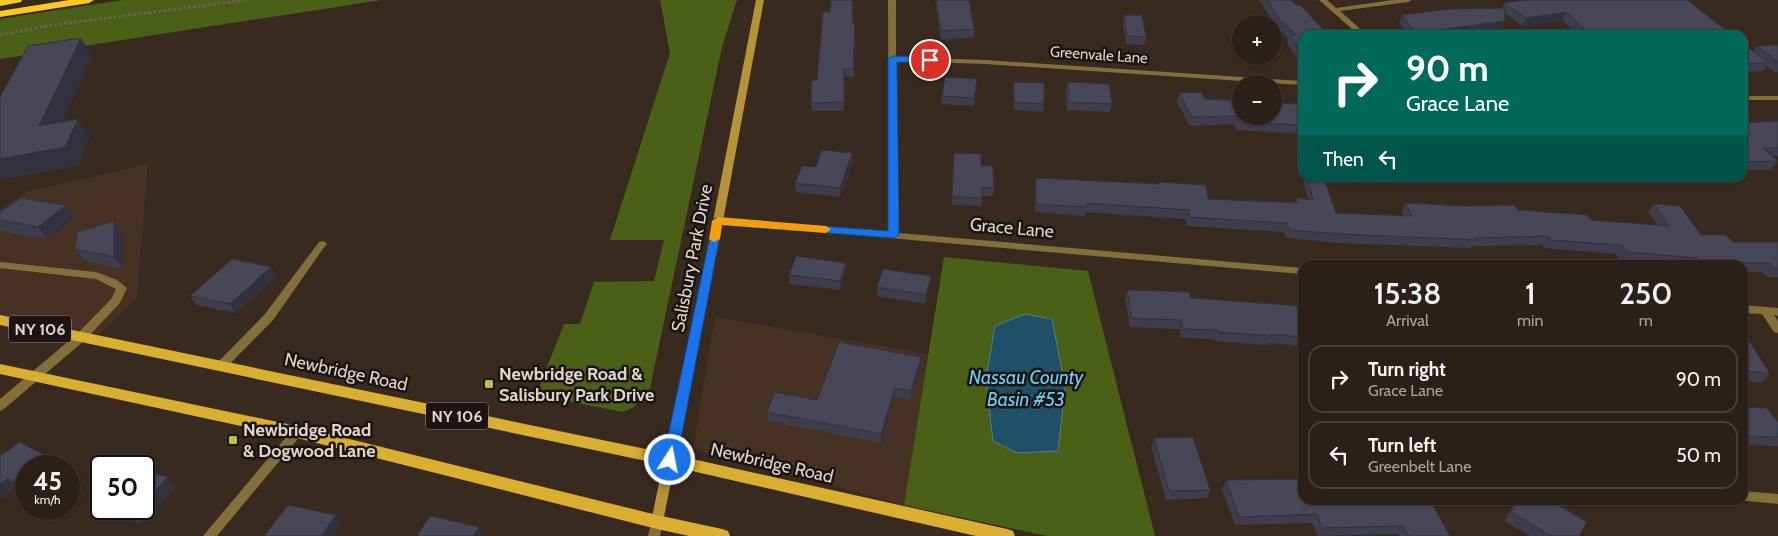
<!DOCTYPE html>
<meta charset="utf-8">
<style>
:root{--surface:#2b2018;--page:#372d25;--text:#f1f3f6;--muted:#a6a3a2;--line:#473e37}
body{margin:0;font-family:Cabin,sans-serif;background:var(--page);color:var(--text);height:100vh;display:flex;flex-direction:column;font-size:19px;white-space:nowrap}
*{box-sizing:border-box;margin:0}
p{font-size:16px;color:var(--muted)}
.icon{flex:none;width:28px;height:28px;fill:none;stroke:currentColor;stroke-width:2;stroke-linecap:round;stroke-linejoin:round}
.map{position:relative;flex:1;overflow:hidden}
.panel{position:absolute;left:1298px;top:260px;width:450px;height:245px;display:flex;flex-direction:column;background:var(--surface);border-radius:15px;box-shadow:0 1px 4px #0004,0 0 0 1px var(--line)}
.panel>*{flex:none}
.top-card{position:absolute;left:1298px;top:30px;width:450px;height:152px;border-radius:15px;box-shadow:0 1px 4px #0004,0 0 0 1px var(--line);background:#00695c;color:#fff;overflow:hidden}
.tools{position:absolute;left:1232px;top:15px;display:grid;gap:10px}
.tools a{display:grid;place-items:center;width:50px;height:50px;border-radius:50%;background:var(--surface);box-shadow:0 1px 4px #0004,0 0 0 1px var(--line);font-size:25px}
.speed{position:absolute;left:15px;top:455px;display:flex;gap:10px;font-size:25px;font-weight:700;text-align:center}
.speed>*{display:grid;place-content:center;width:65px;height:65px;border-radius:50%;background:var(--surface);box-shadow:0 1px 4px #0004,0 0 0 1px var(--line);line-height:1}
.speed small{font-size:12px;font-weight:400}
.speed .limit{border:2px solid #111;border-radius:8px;background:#fff;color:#111}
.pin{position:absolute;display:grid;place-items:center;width:42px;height:42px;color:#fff;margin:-21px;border:2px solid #fff;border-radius:50%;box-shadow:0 1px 5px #0007}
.me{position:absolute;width:55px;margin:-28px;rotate:11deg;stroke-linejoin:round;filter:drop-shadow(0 0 4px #0008)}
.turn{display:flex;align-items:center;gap:18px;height:105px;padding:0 25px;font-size:22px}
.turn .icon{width:65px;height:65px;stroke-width:2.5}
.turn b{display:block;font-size:35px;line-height:42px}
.then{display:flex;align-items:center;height:48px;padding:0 25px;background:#0003;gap:10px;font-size:19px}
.eta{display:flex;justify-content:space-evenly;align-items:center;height:85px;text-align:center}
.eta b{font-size:30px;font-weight:600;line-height:35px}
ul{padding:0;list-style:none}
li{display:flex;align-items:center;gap:15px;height:68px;margin:0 10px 8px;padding:0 15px;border:2px solid var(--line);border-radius:15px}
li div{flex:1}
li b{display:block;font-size:19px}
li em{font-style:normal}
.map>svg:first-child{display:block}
</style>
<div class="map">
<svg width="1778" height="536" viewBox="0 0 1778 536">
<rect width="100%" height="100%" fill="#392a20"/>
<path fill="#463123" d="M148,164l-11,133 -38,38 -99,-20v-105l26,-18z
M715,317l213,37 -24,151 -211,-56z"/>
<path fill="#4b6017" d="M123,0h258l-381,59v-40z
M660,0h77l-15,47 -75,355h-9l-4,5 -11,5 -87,-17 28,-71h16l14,-42 60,-1 10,-41h-54l60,-187z
M944,257l144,14 67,265h-108l-143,-31z"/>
<path fill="#1e5167" stroke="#587986" d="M1025,314l27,5 13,68 -7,64 -41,2 -24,-12 -7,-62 9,-53z"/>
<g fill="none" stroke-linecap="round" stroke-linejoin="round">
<path stroke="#6e6158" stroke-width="2.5" stroke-dasharray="3 2" stroke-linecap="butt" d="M0,35l46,-9 199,-26"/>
<path fill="#836f3a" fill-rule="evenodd" d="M322,241l3,1 2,2 -2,2 -52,74 -48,49h-8l-2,-3 2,-3 48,-49 54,-72z
M0,262l96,10 21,8 10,8 -7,15 -35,37h-8l-1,-3 1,-3 35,-36 4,-9 -20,-10 -96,-11z"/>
<path fill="#836f3a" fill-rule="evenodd" d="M888,0h8v57l89,3 317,21v4l-317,-21 -89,-3 3,172 403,35v6l-587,-51 -2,-2 5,-3 171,14z
M1319,0h8l9,8 57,-8h19l-4,2 -68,9 27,24h-8z
M1742,96h36v4h-36z
M1742,305l36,3v8l-4,-1 4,6v12l-4,-1 -12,-18 -20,-1z
M81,333l4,1 1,3 -1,3 -81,69 -4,2v-12l77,-65z
M297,427l4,2 2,3 -2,3 -84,101h-14l90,-107z
M1742,491l36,3v10l-40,-4h4z
M657,516l5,2 1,4 -3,14h-12l4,-18z"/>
<path fill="#b49339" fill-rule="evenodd" d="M756,0h8l-41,221 -60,301 -1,4 -5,2 -5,-2 -1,-4 62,-301z"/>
<path fill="#d9ae31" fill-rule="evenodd" d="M0,315l670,139 337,75 6,2 2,5h-39l-306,-70 -670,-141z
M0,364l297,62 360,89 65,14 6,2 2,5h-41l-32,-7 -360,-91 -297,-64z"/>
<path fill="#fcc823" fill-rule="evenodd" d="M0,0h22l-1,2 -21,4z
M69,0h25l-5,3 -89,14v-6z"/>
</g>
<path fill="#3d3d4c" d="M935,0h34l5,29v8l-33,3z
M1259,0h32l5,5 6,30v28h-2l-13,-20 1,-5 -11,-10z
M1504,3l228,32h-154l-16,-15 -40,6 -17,-13 -4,16 -45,6h-47l-10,-12 3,-8 100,-7z
M1124,15l22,22 -1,8 -19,-1 -3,-21z
M853,24h2v8l-1,45h-10v34h-32l-1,-8 6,-23z
M1742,43l11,8 4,-5 21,-1v27h-4l-7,-6 -4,5 -21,1z
M977,79l-3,27 -33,-2 1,-8z
M1014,82l30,22 -1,8 -29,-2 -1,-20z
M1068,82l44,22 -2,8 -43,-2 -1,-19z
M1179,93l26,6 97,5v30l-66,-4 -2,-6 -44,2 -13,-24z
M1778,121v35h-6l6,5 -7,9h-29v-47z
M954,153l27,13 13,22 -1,8h-11l-1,10 -29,-1z
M853,162l-13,35 -44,-5 -1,-9 21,-16z
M1302,172v6h22l12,35 68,3 -2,-4 4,-9 112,7 73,10 66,5 -9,-13 6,-8 47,31 32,7h45v35h-11l-6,-5h-19v-7h-70l-52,-4 -4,-7 -72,-6 -2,-3 -70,1 -1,2 -133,-5 -52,-5 -2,-6 -97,-6 -1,-7 -101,-7v4l-50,-4v-26l1,-8 122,6v-2l50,17 87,3 2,-4 11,1 -6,-24z
M66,205l10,12 -28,22 -47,-8 -1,-2v-17z
M114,221l9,12v36l-38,-8 -10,-12z
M271,267l5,8 -40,38 -39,-8 -7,-9z
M846,271l-6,19 -50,-6 -1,-9z
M931,276l-1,8 -5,20 -48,-8v-9z
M1127,290l64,8 111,8v40l-33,-3 -1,2 -53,-4 -1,-2 -33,-1 -2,-9 -49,-2 -5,-28z
M1742,341l28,33 -8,9 -20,-3z
M921,357v9l-10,34 -17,-3 -13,46 -113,-22 -1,-9 50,-12z
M1742,407l36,15v24l-36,-1z
M1154,438l56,52 -3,8 -41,2 -15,-53z
M0,456l55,9 -2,1h-27l-5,24 -5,-3 -16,13z
M168,477l8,9 -35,38 -40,-10 -8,-8 8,-9v12h43z
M1226,480l224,56h-51l-1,-2 -80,2 -6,-13 -77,2 -13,-36z
M1517,500h32l30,36h-49l-26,-15z"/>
<path fill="#32323e" d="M1566,12l-4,8 -40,6 4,-8z
M1505,21l-4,8 -45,6h-27l1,-4z
M81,38l11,18 -39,88 -14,-18z
M78,119l12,18 -12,29 -78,14v-21z
M852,153l1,9 -13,35v-9z
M66,205l10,12 -28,22 -10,-12z
M114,221l9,12v36l-9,-12z
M846,263v8l-6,19v-9z
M271,267l5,8 -40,38 -6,-9z
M931,276l-1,8 -5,20 1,-9z
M921,357v9l-10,34v-9z
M895,388l-1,9 -13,46v-9z
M46,456l9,9 -2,1h-20z
M26,471v16l-5,3 -9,-8z
M168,477l8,9 -35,38 -8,-9 6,-6h5v-6z
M7,479l9,8 -16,13v-16z
M336,515l6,8 -9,13h-12z
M479,527l4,9h-10z"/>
<path fill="#474758" stroke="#32323e" d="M831,0h21l1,24h2l-2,45h-9v33l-33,1 1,-23h5l6,-68h7z
M936,0h33l5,29 -33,2z
M1267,0h24l5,5h4l23,24h5l5,6h-31v19l-12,-19h6l-16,-15z
M1525,0h162l45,35h-141l-25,-23 -40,6 -22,-15z
M1504,8l1,13 -75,10 1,4h-13l-16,-20 49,-6z
M1124,15h18l4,22 -19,-1z
M81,38l-42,88 39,-7 -13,28 -65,12v-62l28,-51z
M1742,43l27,20 -27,1z
M1778,45v17l-21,-16z
M945,77l32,2 -3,19 -32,-2z
M1014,82l30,1v21l-30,-2z
M1068,82l41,2 3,20 -43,-2z
M1201,92l4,7 36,2v15h33v-13l28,1v21l-64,-3 -1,-6 -45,1 -13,-24z
M1778,121v27h-15l15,13 -36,1v-39z
M822,150l30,3 -12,35 -45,-5 7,-17 14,1z
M954,153l27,1v12h12l1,22 -12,-1v11l-30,-2z
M1036,178l123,6 -1,-2 48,3 2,14 90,4 -1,-5 16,2 -5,-22h16l12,35 76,3 -6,-13 59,3 49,-1 4,5 69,5 4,5 78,6 -15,-22 26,2 21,29h25l7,7h45v27l-4,-1 -5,-5h-67l-4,-5 -72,-6 -4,-7 -72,-5 -2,-4 -73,2 1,2 -134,-6 -53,-4 -2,-7 -97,-6 -1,-7 -103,-7v4l-50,-3z
M21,198l45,7 -28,22 -38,-7v-8z
M114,221v36l-39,-8 2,-17z
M796,256l50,7 -6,18 -51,-6z
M232,259l39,8 -41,37 -40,-8z
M883,269l48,7 -5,19 -49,-8z
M1127,290l62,2 2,6 111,8v31l-31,-3v2l-53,-4 -1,-2 -34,-1 -2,-9 -49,-2z
M1742,341l8,1 20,32 -28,-4z
M839,342l82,15 -10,34 -16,-3 -14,46 -114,-22 8,-20 42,8z
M1742,407l25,1 11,14v15l-36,-1z
M1193,437l17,53 -41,1 -15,-53z
M20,442l26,14 -13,10h-7v5l-14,11 -5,-3 -7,5v-28z
M144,471l24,6 -24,26z
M1302,479v21h128l20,36h-41l-6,-10 -81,2 -5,-14 -78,3 -13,-37z
M101,497v11l-8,-2z
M1519,500h30l38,22 -8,14h-28l-40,-24z
M288,505l48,10 -15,21h-57z
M106,509h33l-6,6z
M430,516l49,11 -6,9h-56z"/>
<path fill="#1a73e8" stroke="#114b97" d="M893,56l37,1 4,3 -4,3 -33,-1 2,173 -5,3 -172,-13 -45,235 -2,4 -5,2 -5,-2 -2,-4 51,-242 174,13v-172z"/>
<path fill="#f59e0b" d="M718,217l108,9 5,3 -5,4 -104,-8 -2,14 -6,3 -5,-3 3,-18z"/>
<g fill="#b4c24a" stroke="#1b1410" stroke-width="2">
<rect x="484" y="379" width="10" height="10" rx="2.5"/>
<rect x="228" y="435" width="10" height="10" rx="2.5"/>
</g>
<g text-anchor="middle" stroke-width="5" stroke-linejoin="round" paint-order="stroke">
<g font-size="15" fill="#dfd5cf" stroke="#1b1410">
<text transform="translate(1099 55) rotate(4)" y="5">Greenvale Lane</text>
</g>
<g fill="#1b1410" stroke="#a49b96" stroke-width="1">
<rect x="9" y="315.5" width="62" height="27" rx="4"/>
<rect x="426" y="402.5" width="62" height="27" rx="4"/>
</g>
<g font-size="16" font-weight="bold" fill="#dfd5cf">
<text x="40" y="335">NY 106</text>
<text x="457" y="422">NY 106</text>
</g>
<g font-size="18" fill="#dfd5cf" stroke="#1b1410">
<text transform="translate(1012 228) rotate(5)" y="6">Grace Lane</text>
<text transform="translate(692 258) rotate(-79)" y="6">Salisbury Park Drive</text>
<text transform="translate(346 372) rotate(12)" y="6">Newbridge Road</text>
<text transform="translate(772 463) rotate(13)" y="6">Newbridge Road</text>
</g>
<g font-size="18" font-weight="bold" fill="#dfd5cf" stroke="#1b1410" text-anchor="start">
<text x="499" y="380">Newbridge Road &amp;<tspan x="499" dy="21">Salisbury Park Drive</tspan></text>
<text x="243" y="436">Newbridge Road<tspan x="243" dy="21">&amp; Dogwood Lane</tspan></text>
</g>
<g font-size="19" font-style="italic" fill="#6ccdf9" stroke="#1b1410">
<text x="1026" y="384">Nassau County<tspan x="1026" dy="22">Basin #53</tspan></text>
</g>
</g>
</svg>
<div class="tools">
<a>+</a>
<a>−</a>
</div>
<div class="speed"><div>45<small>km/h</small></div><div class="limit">50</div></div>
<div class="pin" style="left:930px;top:60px;background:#d93025"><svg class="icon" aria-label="arrive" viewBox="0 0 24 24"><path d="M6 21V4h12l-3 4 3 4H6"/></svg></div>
<svg class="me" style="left:670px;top:460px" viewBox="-20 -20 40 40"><circle r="17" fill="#1a73e8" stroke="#fff" stroke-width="3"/><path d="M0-11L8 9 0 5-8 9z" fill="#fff"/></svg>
<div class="top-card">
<div class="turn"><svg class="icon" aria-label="right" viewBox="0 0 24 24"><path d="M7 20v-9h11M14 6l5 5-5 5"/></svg><div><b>90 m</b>Grace Lane</div></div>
<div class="then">Then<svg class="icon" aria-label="left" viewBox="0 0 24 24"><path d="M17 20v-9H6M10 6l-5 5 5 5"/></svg></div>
</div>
<section class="panel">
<div class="eta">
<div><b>15:38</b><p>Arrival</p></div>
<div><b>1</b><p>min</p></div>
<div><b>250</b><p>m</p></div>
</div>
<ul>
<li><svg class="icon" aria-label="right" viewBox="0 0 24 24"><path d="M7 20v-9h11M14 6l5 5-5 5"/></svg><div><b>Turn right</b><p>Grace Lane</p></div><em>90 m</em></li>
<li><svg class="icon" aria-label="left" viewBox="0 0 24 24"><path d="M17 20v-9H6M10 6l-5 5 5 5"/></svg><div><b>Turn left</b><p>Greenbelt Lane</p></div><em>50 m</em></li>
</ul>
</section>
</div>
